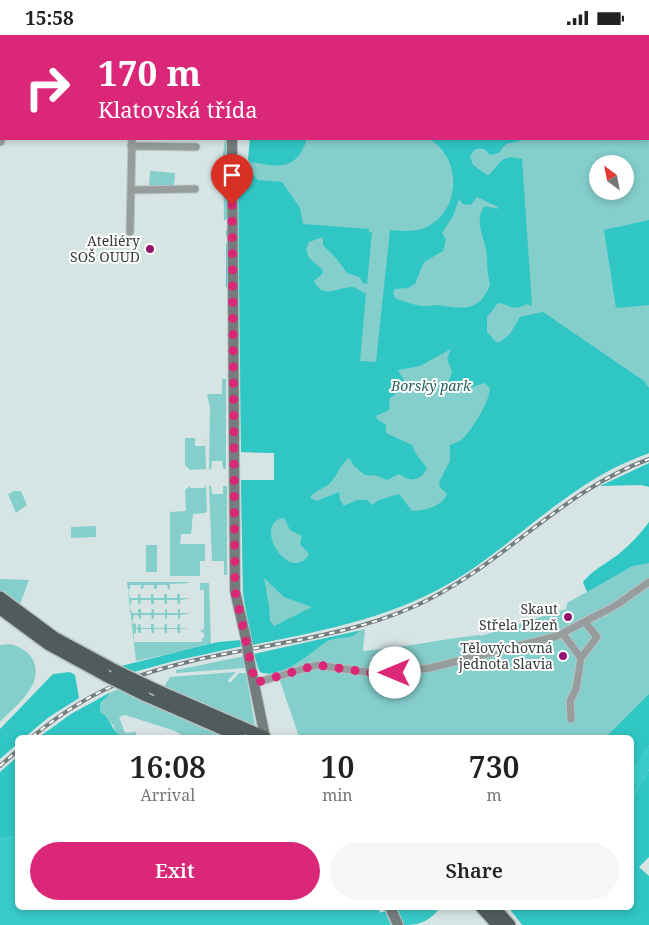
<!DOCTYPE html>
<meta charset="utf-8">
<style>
:root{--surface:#fff;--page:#f6f6f6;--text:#222;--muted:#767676;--accent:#db2777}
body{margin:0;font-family:"Noto Serif",serif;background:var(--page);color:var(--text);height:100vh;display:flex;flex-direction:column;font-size:19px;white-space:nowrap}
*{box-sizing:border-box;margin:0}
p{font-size:16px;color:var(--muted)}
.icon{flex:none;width:28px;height:28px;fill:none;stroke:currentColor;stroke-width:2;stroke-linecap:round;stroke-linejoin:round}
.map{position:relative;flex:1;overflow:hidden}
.drawer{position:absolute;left:15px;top:700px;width:619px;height:175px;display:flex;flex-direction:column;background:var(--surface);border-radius:8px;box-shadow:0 2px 8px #0003}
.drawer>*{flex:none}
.top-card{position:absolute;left:0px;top:0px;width:650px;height:105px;box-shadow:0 2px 8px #0003;background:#db2777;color:#fff;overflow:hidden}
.needle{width:32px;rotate:328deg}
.controls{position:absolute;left:589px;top:120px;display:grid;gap:10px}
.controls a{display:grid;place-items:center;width:45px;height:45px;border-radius:50%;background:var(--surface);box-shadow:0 2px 8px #0003;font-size:25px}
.pin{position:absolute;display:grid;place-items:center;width:42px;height:42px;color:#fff;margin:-51px -21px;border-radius:50% 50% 50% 0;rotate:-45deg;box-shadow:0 0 5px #0007}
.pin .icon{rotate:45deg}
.me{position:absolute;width:55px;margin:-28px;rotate:270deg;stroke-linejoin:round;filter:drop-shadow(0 0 4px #0008)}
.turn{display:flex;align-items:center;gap:18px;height:105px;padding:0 15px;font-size:22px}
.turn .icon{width:65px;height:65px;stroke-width:2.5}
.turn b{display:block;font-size:35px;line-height:42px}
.eta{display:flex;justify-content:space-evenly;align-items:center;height:85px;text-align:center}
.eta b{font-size:30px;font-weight:600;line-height:35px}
.button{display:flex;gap:10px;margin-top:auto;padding:10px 15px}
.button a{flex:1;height:58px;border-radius:30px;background:var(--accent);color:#fff;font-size:20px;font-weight:600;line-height:58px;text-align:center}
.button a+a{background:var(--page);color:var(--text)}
.status{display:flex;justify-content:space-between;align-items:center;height:35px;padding:0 25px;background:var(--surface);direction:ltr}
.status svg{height:14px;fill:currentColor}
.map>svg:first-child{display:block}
</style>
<div class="status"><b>15:58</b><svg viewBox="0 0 49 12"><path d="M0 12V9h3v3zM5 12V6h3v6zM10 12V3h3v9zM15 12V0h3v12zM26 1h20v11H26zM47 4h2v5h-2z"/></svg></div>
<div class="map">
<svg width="649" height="890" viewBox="0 0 649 890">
<rect width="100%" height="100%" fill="#d6e5e4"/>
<path fill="#84cecc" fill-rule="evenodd" d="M649,33v385c-25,10 -49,21 -71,35 -44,30 -82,68 -128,95 -61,36 -130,48 -198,62l-9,-52 -2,-113h33v-27l-33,-1 -3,-280 10,-4 2,-29h399zM598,129h27v27h-27z
M225,104h4l-1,79 -4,3 -1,-67z
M150,136l25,2 -1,13 -25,-1z
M222,344h4v90h-3l-1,-8h-10l-1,8h-2l1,-61 -3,-14h15z
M205,402l1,32 -16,1 -5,-5v-27h10v8h10z
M190,451v2h14l2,-2 1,25 -2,2 -12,1 -2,20h-10l-1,10h25v17h-5v15h-30v-64l16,-1 -1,-21z
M209,451h2l1,8h11v-8h4v89h-3v-14h-12z
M14,456h7l6,14 -11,8 -8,-19z
M649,487v223l-18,29v-37h-332l-22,-65 -6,2 -9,-1 -4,-4 -4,-15 111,-25 -2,22c39,-3 78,-12 117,-16l1,1 85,-27 1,-6 66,-37z
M96,491v11l-25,1v-11z
M146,510h11v27h-11z
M0,544l29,1 -9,24 -20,-14z
M127,547h62v1l-19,1v5h-2l-1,-4h-10v4h-3v-4h-10l-1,4h-2v-4h-11v4l-2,1 2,8h8v-4h2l1,4h10v-4h2l1,4h10v-4h3v4h10v-4h3v4h11l-11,2v4h-2l-1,-4h-10v4h-2l-1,-4h-10v4h-3v-4h-10l-1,4h-2v-4h-6l-2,6 2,7h6v-4h3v4h10l1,-4h2v4h11v-4h2v4h11v-4h2v4h11l-11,2v4h-2v-4h-11v4h-2v-4h-11v4h-2l-1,-4h-10v4h-2l-1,-4h-4l-2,8 4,1v4l2,-1v-3h2l1,4h10v-4h3v4h10l1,-4h2v4h10l1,-4h2v4l11,1h-11v4h-2l-1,-4h-10v4h-2l-1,-4h-10v4h-2l-1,-4h-10v4h-3v-4h-2v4h-2v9h68v-4h2v-5l-4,-2 4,-2v-39h-4v-7h9l2,62 -75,16z
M11,609c9,3 17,7 22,16 12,25 -18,46 -33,62v-77z
M245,621v12l-69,5v-3z
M236,637l-8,8 2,3 9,-10h7l9,53 -91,-39 6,-10z
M118,654l109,48h-42l-10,-6 -50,-16 -6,2 6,16 11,-1v5h-15l-6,-4 -1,-7 -14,-14c1,-11 7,-19 18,-23z"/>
<path fill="#30c6c4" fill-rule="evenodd" d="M250,104h57c-11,32 -27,28 -56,23l-3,-3z
M429,104h91v2l-14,3 -7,9 -9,2c-5,-7 -9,-8 -16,-5l-4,7 3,8 14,10 3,-1c12,-13 11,-20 32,-15l10,147 -5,-2c-16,8 -14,1 -29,-1l-11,14v15l9,10h4l10,-8 10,-17 23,-5 101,69 5,7v65c-73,25 -123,81 -186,122 -64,41 -137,55 -211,70l-9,-52 -2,-113h33v-27l-33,-1 -3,-280 10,-4 10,12 24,2 18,26 3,16 66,5v3h3l-5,52 -4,-1 -4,-6 -12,-4 -11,-15 -13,-13v-8l-14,5 -3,7 3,9 14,12 -1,4 -8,7c8,19 24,6 38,6 6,1 8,5 14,6l-6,68 16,1 14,-132c11,1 24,2 35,-2 36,-16 38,-70 4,-89zM477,162l21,10 -1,2 -12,-3c-13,14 2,36 2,51 0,10 1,18 3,28 -12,29 -28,23 -53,20 -5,0 -10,2 -15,1 -9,-1 -19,-5 -27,-8l-2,-6 2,-3 13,-1 7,-4 9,-22 19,-11 3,-11 -4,-7 11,-17 6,-17 4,5 8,1zM451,314l-4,10 5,12 -3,10 2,4 10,6 23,-8 6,5c0,13 -19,44 -29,52 -4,3 -7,3 -11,5v16l-11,21 1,5 7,7c-4,12 -23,17 -35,17l-13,-17 -20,6 -7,5 -5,-5h-10l-13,6 -4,-6 -1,-8 -22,9 -7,-3c3,-7 13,-9 19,-14 9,-8 10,-19 20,-26l5,8 11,9 13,1 9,4 12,-6c11,8 21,8 28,-6l-11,-14 -4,-9 -26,-12v-8l-9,-6 -1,-3 13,-6 1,-12 13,-9 1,-9 -6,-10 22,-4zM282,483l3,1 5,11 12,6 -2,8 9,10c-18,31 -57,-27 -27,-36zM264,543l20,19 28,10 -38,19 -4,-5 -1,-14z
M649,185v85l-33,3 -12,-78z
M649,428v24l-8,-2 -41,1z
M649,487v41l-16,3 -46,26 -4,-10c13,-15 22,-17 37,-29 11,-9 20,-19 29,-31z
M359,596c-8,10 -22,4 -33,11 -16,11 -45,38 -66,30l-6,-18z
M242,605l1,6 -69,15 -40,11 -13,-6 97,-24z
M70,637l5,3 4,23 -30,19 -24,20h-7l-1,7 -17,15v-30l53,-55z
M111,657l-10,11 -1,9c13,9 11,18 21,25h-82l32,-23z
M649,659v51l-18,29v-37h-25z
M17,722v78l-17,5v-68z
M649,735v87l-10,10 10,9v49h-127l-13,-17 122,-1v-107z"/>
<path fill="#39cbc9" d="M649,710v25l-18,30v-26z
M17,800l1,72h360l2,6 5,-2 6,14h-391v-85z
M397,873h43c-11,13 -19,17 -36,17z"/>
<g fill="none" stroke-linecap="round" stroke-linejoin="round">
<path stroke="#39cbc9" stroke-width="2" d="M226,131l1,51
M227,196v5
M227,209v42"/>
<defs>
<path id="minor" d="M119,0l1,1
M458,0l10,1
M608,1v-1
M131,111l65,1
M131,155l64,-1
M130,197l2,-93
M563,599l18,24 -5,31 -6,12 1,18
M581,623l16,-21 -12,-15
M255,648l62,-18 62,9 51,-6 127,-32 58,-30 34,-24"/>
<path id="tertiary" d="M111,1l2,-1
M138,1l2,-1
M0,78l1,-1
M0,93v13"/>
<path id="secondary" d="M246,1v-1
M232,104l3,452 11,48
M249,624l16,78
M390,872l8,18"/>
<path id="trunk" d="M0,562l54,40 63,34
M0,574l49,36 57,31
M157,655l108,47
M144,660l96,42
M481,872l16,18
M494,872l16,18"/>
</defs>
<use href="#minor" stroke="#b6c3c2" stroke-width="9"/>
<use href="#tertiary" stroke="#b6c3c2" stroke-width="11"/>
<use href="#secondary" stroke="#b6c3c2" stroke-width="12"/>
<use href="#trunk" stroke="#b6c3c2" stroke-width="14"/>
<use href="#minor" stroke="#979d9d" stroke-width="7"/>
<use href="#tertiary" stroke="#979d9d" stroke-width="9"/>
<use href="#secondary" stroke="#747d7c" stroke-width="10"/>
<use href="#trunk" stroke="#505c5b" stroke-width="11"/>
<path stroke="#757e7e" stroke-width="1" d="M121,1l2,-1
M0,87l1,-1"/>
<defs>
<path id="rail" d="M32,702c28,-23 59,-43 93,-56 93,-36 197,-34 288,-74 88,-39 146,-115 236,-148
M0,731l18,-16"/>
</defs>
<use href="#rail" stroke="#757e7e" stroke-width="4"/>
<use href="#rail" stroke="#fff" stroke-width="2" stroke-dasharray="5.5" stroke-linecap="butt"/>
<defs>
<path id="secondary-bridge" d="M246,604l3,20"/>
<path id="trunk-bridge" d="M117,636l40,19
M106,641l38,19"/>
</defs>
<use href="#secondary-bridge" stroke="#b6c3c2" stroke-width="12" stroke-linecap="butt"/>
<use href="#trunk-bridge" stroke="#b6c3c2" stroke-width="14" stroke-linecap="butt"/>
<use href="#secondary-bridge" stroke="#747d7c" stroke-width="10"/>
<use href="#trunk-bridge" stroke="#505c5b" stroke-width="11"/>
</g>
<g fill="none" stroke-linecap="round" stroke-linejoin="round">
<path stroke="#db2777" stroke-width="9" stroke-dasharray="0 16.2" d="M232,170l3,386 20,92 62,-18 62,9 16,-1"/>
</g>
<g fill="#94156e" stroke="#fff" stroke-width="2">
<circle cx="150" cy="214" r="5"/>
<circle cx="568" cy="582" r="5"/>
<circle cx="563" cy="621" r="5"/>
</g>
<g text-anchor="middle" stroke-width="4" stroke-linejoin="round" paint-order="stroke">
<g font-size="14" fill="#363b3b" stroke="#fff" text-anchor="end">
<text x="140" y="211">Ateliéry<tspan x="140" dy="16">SOŠ OUUD</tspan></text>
<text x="558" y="579">Skaut<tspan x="558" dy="16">Střela Plzeň</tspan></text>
<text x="553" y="618">Tělovýchovná<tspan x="553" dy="16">jednota Slavia</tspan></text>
</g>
<g font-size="14" font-style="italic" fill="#276160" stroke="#fff">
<text x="431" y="356">Borský park</text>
</g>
</g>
</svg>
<div class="controls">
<a><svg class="needle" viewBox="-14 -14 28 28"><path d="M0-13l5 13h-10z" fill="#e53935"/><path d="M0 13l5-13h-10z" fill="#767676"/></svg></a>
</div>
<div class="pin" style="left:232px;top:170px;background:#d93025"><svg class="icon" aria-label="arrive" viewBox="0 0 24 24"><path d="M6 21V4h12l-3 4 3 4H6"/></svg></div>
<svg class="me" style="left:395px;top:638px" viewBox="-20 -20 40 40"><circle r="19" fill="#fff"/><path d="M0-13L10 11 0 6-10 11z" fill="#db2777"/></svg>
<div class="top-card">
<div class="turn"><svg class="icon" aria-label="right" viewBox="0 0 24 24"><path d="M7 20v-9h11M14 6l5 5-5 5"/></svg><div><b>170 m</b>Klatovská třída</div></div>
</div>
<section class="drawer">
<div class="eta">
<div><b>16:08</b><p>Arrival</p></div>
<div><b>10</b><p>min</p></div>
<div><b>730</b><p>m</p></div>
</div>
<div class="button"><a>Exit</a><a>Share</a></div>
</section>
</div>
